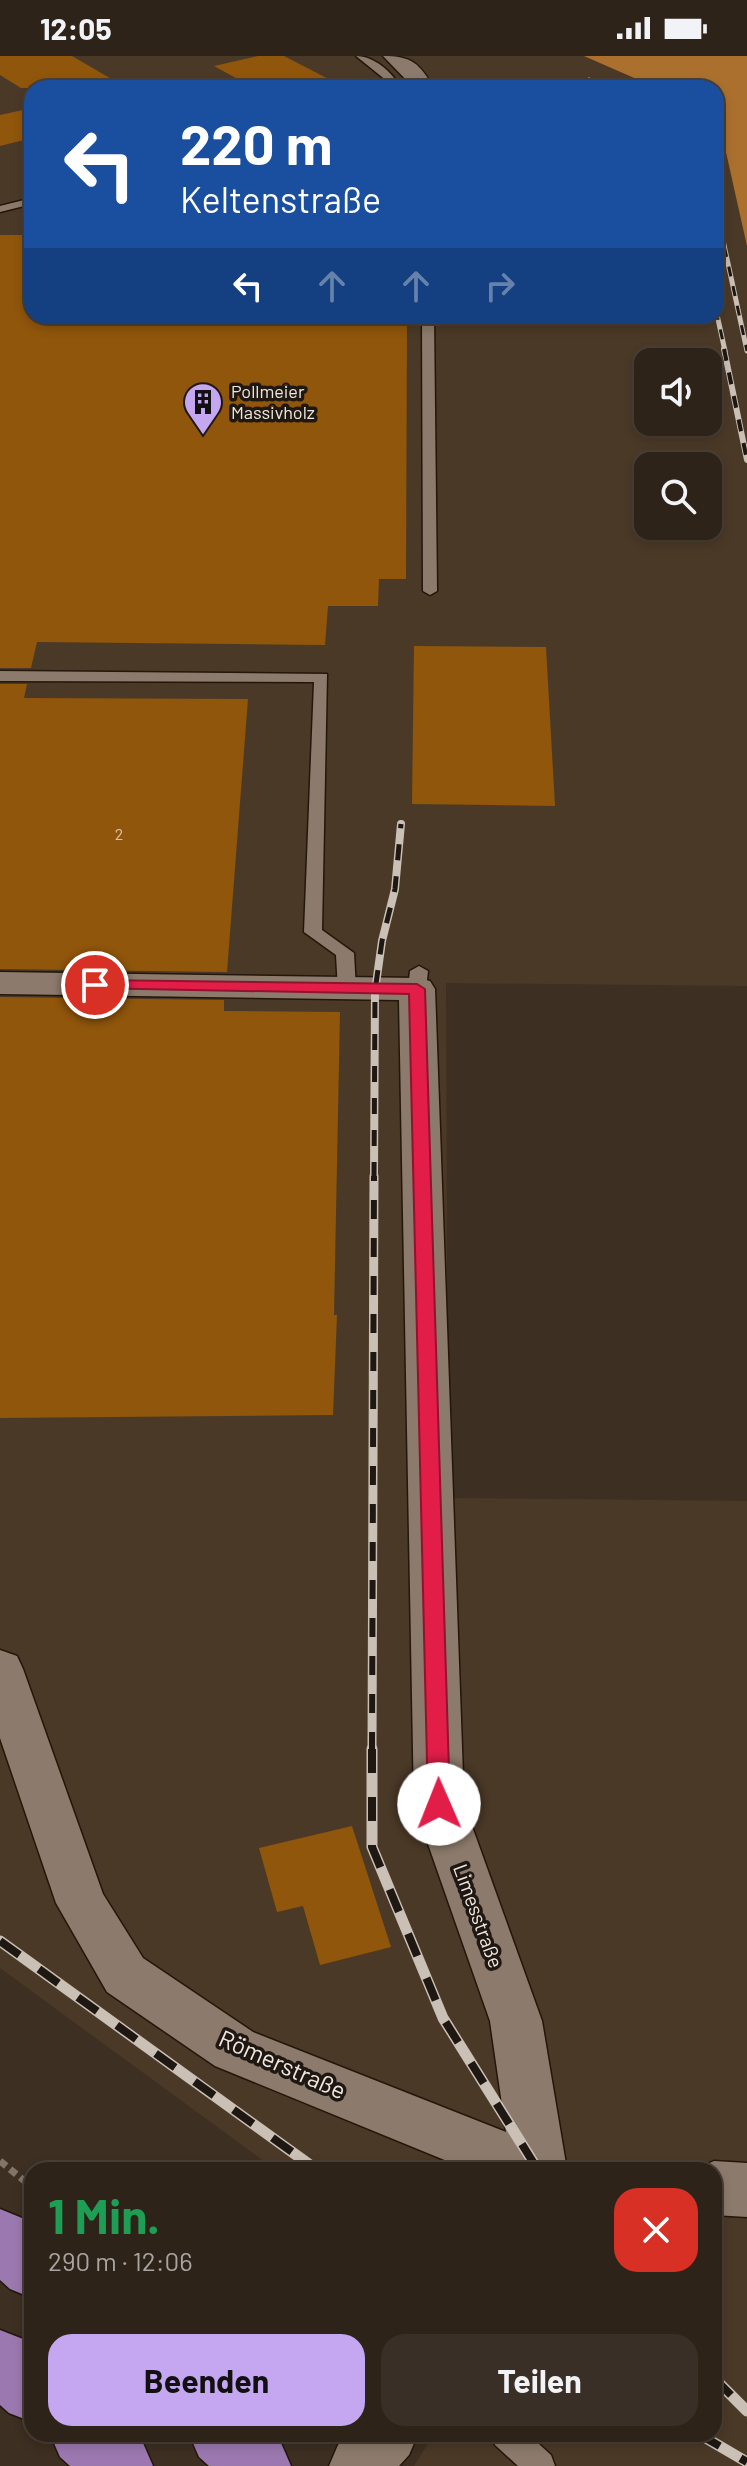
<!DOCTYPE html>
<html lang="de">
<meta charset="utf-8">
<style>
:root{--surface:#2e2319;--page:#3a2f26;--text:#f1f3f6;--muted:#a7a4a2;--line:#494038;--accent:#c5a7f1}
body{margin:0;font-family:Barlow,sans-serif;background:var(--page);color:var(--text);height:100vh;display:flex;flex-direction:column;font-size:30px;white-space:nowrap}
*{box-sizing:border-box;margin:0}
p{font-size:26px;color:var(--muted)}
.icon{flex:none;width:44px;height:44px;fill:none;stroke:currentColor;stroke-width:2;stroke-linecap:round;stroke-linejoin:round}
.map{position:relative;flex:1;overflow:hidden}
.panel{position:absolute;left:24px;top:2106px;width:698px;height:280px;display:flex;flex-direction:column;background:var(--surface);border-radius:24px;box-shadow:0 4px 12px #0003,0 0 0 2px var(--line)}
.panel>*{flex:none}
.hud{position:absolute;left:24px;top:24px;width:700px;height:244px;border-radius:24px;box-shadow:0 4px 12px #0003,0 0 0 2px var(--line);background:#1a4fa0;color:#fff;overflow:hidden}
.tools{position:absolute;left:634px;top:292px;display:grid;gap:16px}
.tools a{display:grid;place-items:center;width:88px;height:88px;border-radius:16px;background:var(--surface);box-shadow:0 4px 12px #0003,0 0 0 2px var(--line);font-size:40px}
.pin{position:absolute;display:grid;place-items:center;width:68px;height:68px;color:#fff;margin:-34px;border:4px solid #fff;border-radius:50%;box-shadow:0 2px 8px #0007}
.me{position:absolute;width:88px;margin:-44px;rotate:359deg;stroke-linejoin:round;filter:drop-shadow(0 0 6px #0008)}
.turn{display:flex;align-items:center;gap:28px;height:168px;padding:0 24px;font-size:36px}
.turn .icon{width:104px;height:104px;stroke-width:2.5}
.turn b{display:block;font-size:56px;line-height:68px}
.lanes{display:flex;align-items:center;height:76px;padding:0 24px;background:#0003;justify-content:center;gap:40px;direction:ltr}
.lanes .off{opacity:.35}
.round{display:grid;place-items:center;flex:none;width:84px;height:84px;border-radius:24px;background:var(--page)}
.summary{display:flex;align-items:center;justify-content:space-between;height:136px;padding:0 24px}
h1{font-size:48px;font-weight:700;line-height:60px;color:#1e9e55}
.cta{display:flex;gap:16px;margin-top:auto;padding:16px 24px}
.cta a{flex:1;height:92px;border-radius:24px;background:var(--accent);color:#111;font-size:32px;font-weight:700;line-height:92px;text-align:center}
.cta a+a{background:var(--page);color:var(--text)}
.status{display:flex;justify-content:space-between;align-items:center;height:56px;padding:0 40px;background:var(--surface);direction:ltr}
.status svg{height:22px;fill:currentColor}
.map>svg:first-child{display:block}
</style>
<div class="status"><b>12:05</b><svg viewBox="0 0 49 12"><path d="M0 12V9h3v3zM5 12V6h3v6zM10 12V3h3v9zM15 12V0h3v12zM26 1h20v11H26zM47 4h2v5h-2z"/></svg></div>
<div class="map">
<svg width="747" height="2410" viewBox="0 0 747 2410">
<rect width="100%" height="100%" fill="#3d2f21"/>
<path fill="#4b3927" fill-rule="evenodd" d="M0,0h747v930l-301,-3 2,515 299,3v965h-333l20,-32h280v-264h-438l-276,-202zM32,32h684v228h-684zM648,306h60v60h-60zM648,410h60v60h-60z"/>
<path fill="#ab702e" d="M584,0h163v190l-26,-116 -5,-1v-41h-59z"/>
<path fill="#90560b" d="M0,0h72l55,32h-106l-21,-13z
M258,0h26l62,32h-92l-40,-22z
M32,52v30l-32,8v-31z
M0,179h32v81h375l-1,263h-27l-1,27h-50l-3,39 -288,-3 -6,26h-31z
M414,590l132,1 9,159 -143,-2z
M0,628h27l-3,14 224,1 -21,273 -227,-3z
M0,941l224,3v11l116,1 -6,303h3l-4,100 -333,3z
M352,1770l39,121 -71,18 -17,-59 -26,6 -18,-64z"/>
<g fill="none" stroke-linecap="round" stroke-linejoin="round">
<defs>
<path id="service" d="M356,0c18,0 36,16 45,32h-10l-4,-7z
M32,142v6l-32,8v-6z
M422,260h12l3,275 -7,4 -7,-4z
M0,615l327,3 -5,256 32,23 2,37 -3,4h-12l-3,-4 -2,-35 -32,-23 10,-250 -314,-1z
M419,910l9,5 -2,18 -9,5 -9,-5 2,-18z
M491,2378h37l23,21 4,11h-37l-23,-21z"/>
<path id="minor" d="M383,0c29,0 36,7 51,32h-20z
M0,916l417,6 13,3 5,8 29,815 78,217 25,149h-98l-254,-104 -108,-74 -51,-89 -56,-165v-88l17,6 6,13 80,225 40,64 110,74 253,100 -16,-111 -76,-217 -15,-804 -399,-6z
M714,2105l33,2v54l-33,-2v-45h-20z
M348,2378h70l-9,21 -10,11h-70l9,-21z"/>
<path id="primary" d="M0,2153l22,9 10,8v72l-22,-9 -10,-9z
M0,2274l23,9 9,8v75l-23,-9 -9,-8z
M50,2378h83l10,9 10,23h-83l-10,-9z
M189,2378h83l9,9 10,23h-82l-10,-9z"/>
</defs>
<use href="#service" stroke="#23160a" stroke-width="3"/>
<use href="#minor" stroke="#23160a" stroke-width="3"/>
<use href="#primary" stroke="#23160a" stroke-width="3"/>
<path stroke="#817569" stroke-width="7" stroke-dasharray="8 5" stroke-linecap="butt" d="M0,2105l32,26"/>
<use href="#service" fill="#8c7b6c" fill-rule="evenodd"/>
<use href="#minor" fill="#8c7b6c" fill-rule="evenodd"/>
<use href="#primary" fill="#9b79b0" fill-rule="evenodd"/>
<defs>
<path id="rail-far4" d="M589,24l17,8
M716,152l31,143
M716,254l9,41"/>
<path id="rail-far3" d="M724,293l23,111"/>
<path id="rail-far2" d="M374,1122l1,-187 7,-50 13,-52 6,-65"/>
<path id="rail-far1" d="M372,1695l2,-575"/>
<path id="rail" d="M372,1693v98l71,171 95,152
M0,1885l317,229
M714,2322l33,33
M699,2378l48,28"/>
</defs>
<use href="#rail-far4" stroke="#cac0b6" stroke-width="5"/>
<use href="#rail-far3" stroke="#cac0b6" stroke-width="6"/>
<use href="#rail-far2" stroke="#cac0b6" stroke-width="8"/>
<use href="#rail-far1" stroke="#cac0b6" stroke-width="9"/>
<use href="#rail" stroke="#cac0b6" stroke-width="11"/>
<use href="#rail-far4" stroke="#1f1812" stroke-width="3" stroke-dasharray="10" stroke-linecap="butt"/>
<use href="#rail-far3" stroke="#1f1812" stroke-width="4" stroke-dasharray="12" stroke-linecap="butt"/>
<use href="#rail-far2" stroke="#1f1812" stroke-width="5" stroke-dasharray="16" stroke-linecap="butt"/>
<use href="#rail-far1" stroke="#1f1812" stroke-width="6" stroke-dasharray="19" stroke-linecap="butt"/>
<use href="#rail" stroke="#1f1812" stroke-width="8" stroke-dasharray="24" stroke-linecap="butt"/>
</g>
<path fill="#e11d48" stroke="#92132f" stroke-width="2" d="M95,924l322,4 8,5 25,815 -3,7 -8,3 -8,-3 -3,-7 -19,-810 -320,-6 -2,-3z"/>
<defs>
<symbol id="building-pin" viewBox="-11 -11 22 30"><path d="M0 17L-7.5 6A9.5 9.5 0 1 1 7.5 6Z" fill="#c5a7f1" stroke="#1f1812"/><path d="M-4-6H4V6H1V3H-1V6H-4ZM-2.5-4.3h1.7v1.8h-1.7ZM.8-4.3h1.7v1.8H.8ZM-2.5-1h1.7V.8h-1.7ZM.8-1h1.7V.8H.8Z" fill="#111"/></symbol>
</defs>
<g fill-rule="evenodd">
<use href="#building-pin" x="181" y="324" width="44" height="60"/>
</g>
<g text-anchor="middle" stroke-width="7" stroke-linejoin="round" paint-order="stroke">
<g font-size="16" fill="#d8c3aa">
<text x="119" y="784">2</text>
</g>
<g font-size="18" fill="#f0e7df" stroke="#1f1812" text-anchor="start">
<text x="231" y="342">Pollmeier<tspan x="231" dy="21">Massivholz</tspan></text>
</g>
<g font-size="20" fill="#f0e7df" stroke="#1f1812">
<text transform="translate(478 1860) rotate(70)" y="7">Limesstraße</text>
</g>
<g font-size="24" fill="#f0e7df" stroke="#1f1812">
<text transform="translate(282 2009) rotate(24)" y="8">Römerstraße</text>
</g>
</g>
</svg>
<div class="tools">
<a><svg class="icon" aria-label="sound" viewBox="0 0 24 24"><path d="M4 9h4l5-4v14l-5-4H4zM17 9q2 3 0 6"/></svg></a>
<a><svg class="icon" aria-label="search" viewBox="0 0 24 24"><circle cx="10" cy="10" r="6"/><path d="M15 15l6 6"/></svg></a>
</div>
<div class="pin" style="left:95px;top:929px;background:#d93025"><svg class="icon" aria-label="arrive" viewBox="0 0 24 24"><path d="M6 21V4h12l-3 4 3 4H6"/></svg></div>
<svg class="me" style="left:439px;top:1748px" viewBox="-20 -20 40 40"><circle r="19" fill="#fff"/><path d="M0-13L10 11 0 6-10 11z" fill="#e11d48"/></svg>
<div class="hud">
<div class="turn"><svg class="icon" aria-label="left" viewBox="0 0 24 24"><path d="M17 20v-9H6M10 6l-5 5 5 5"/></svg><div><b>220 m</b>Keltenstraße</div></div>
<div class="lanes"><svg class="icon" aria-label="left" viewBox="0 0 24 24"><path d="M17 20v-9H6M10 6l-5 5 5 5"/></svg><svg class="icon off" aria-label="ahead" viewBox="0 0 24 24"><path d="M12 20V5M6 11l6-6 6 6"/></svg><svg class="icon off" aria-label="ahead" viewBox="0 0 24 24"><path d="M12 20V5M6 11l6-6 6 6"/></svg><svg class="icon off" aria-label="right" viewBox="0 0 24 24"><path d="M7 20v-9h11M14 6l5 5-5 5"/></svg></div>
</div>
<section class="panel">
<div class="summary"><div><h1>1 Min.</h1><p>290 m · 12:06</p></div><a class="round" style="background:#d93025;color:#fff"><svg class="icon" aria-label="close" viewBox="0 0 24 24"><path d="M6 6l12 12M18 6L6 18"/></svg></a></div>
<div class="cta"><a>Beenden</a><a>Teilen</a></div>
</section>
</div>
